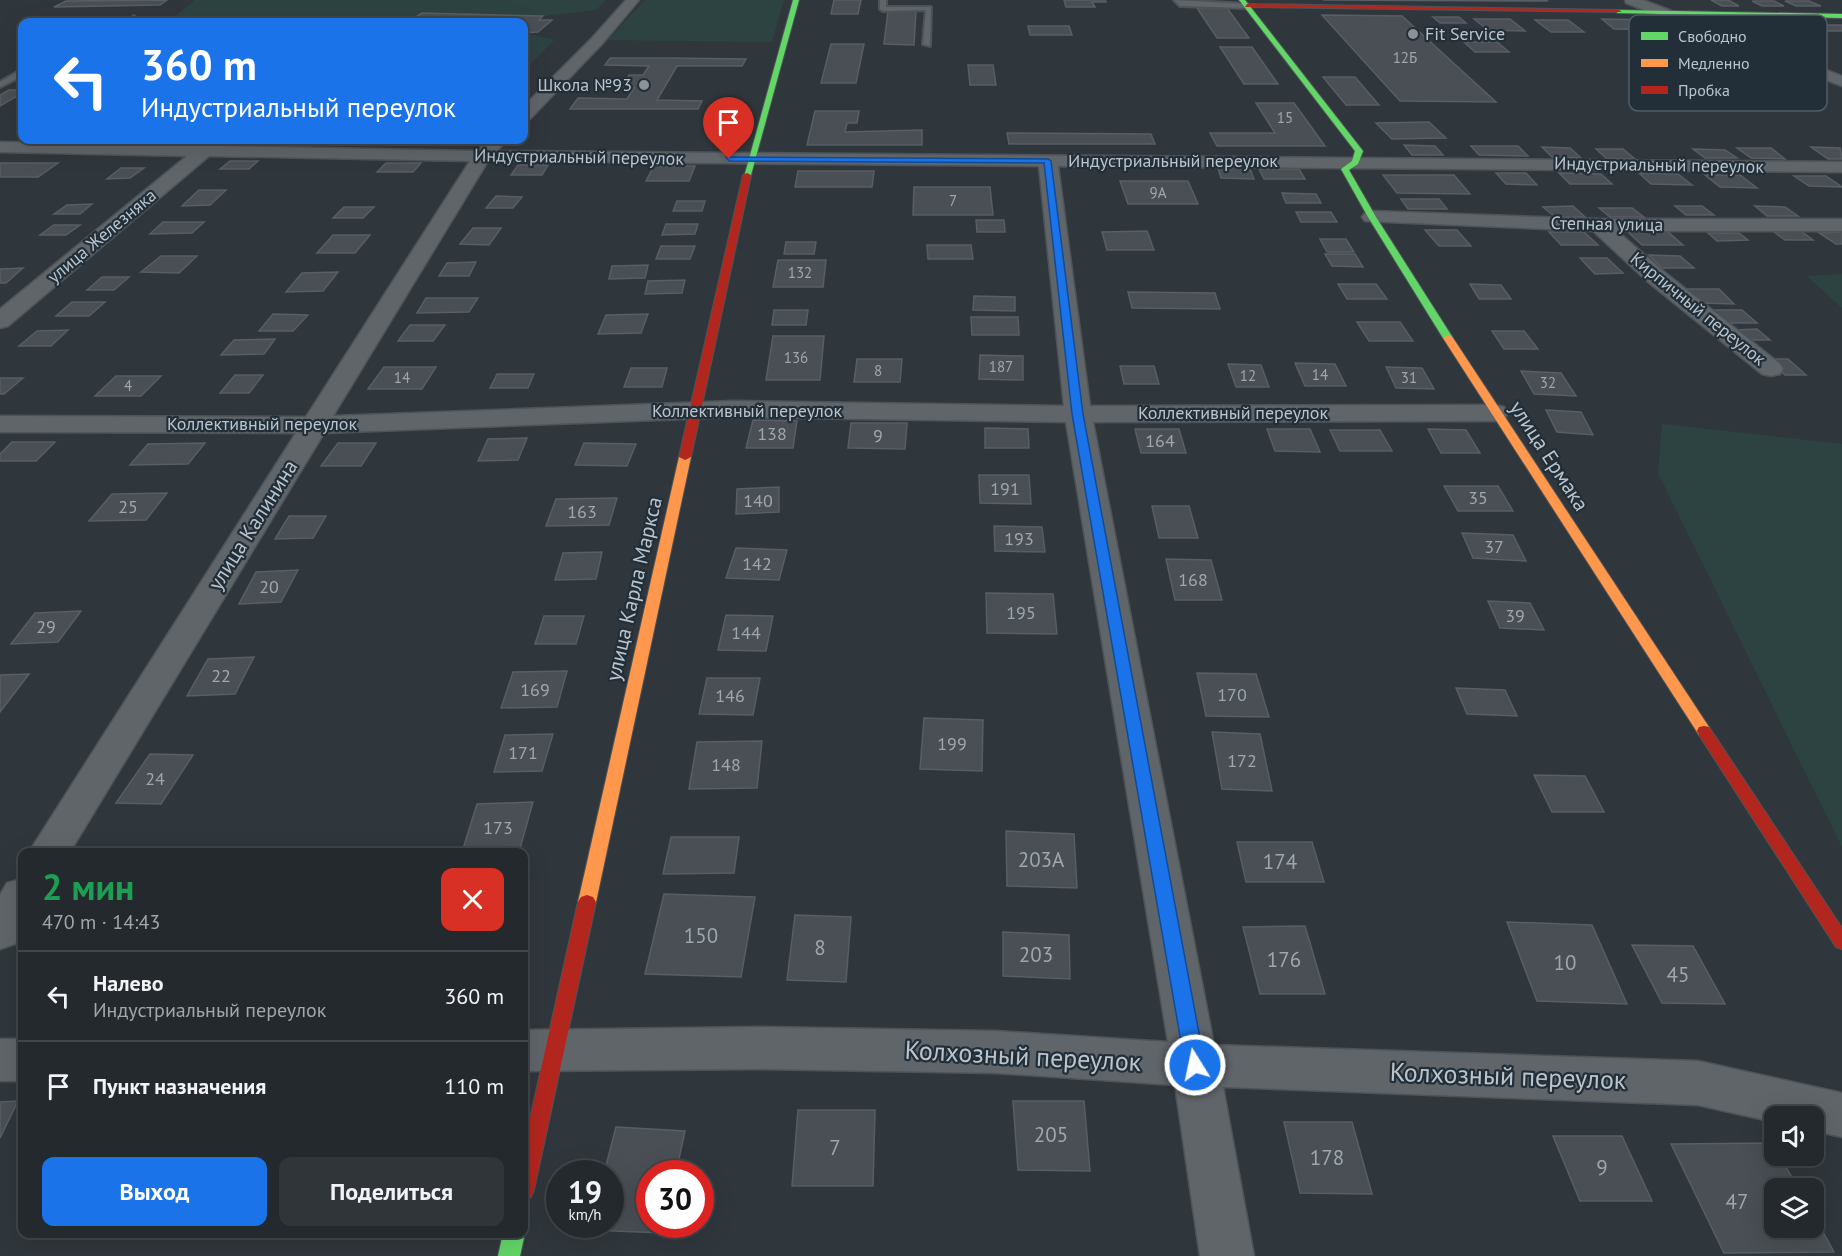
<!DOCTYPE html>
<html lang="ru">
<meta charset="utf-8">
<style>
:root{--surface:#24292d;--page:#303539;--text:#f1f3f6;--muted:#a3a6aa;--line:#414549;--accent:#1a73e8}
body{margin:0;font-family:"PT Sans",sans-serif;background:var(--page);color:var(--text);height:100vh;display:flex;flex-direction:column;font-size:22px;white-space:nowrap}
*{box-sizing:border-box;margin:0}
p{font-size:20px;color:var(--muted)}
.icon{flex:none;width:33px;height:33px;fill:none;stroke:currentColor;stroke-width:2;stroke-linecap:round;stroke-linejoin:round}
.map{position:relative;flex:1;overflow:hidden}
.side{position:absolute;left:18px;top:848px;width:510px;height:390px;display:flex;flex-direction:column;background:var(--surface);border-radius:12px;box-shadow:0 6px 24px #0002,0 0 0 2px var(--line)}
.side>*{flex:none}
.banner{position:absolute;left:18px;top:18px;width:510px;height:126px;border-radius:12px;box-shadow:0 6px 24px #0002,0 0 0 2px var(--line);background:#1a73e8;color:#fff;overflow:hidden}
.fabs{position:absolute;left:1764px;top:1106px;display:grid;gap:12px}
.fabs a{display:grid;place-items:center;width:60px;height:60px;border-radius:12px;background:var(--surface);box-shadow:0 6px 24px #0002,0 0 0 2px var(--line);font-size:30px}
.speed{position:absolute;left:546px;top:1160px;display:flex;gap:12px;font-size:30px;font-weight:700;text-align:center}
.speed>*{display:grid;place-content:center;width:78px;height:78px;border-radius:50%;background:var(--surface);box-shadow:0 6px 24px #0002,0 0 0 2px var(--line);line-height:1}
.speed small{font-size:15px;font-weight:400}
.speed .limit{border:9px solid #d22;background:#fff;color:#111}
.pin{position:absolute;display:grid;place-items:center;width:51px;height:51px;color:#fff;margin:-62px -26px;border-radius:50% 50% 50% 0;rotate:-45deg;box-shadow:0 0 6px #0007}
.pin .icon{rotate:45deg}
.me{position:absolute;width:66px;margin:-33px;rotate:350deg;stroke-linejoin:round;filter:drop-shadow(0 0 4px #0008)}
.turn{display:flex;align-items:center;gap:21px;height:126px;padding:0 24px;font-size:27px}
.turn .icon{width:78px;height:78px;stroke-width:2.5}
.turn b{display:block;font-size:42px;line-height:51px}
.round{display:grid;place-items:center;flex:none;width:63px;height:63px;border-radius:12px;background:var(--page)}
.headline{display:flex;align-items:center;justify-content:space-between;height:102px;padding:0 24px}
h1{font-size:36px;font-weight:700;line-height:45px;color:#1e9e55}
.cta{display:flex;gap:12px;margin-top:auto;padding:12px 24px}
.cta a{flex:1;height:69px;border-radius:12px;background:var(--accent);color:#fff;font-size:24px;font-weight:700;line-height:69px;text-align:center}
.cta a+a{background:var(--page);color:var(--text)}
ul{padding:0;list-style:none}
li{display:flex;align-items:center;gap:18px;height:90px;padding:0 24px;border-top:2px solid var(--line)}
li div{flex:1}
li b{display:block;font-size:22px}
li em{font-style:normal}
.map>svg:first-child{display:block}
</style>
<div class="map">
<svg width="1842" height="1256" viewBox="0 0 1842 1256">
<rect width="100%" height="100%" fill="#30373c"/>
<path fill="#2d4342" d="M195,0h411l-10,10 -53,6 -121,-3 -14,9h-240z
M645,0h139l-12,42 -164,-2z
M534,35l20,5 -30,31v-35z
M1842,274v34l-35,-32z
M1662,424l180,20v403l-184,-374z"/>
<path fill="#494f54" stroke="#585e64" stroke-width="1.5" d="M167,0l-7,5 -106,2 12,-6z
M834,0h27l-3,14h-27z
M1064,0h41l1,2h-14l3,5h-29z
M1546,0l2,1 -225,-1z
M1711,0h17l11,6h-17z
M1752,1h22l10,5h-22z
M1785,1h24l12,5h-25z
M1197,8h30l22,30h-32z
M888,11h28l-2,34 -30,-1z
M422,13l121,3 -4,4h13l-14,12 -14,1v-11h-116z
M1322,15l80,1 94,86 -96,-1z
M1433,17h26l7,6h-26z
M1474,19h36l15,12 -37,-1z
M1602,19l56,1 14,10 -58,-1z
M1535,20h33l16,12h-33z
M1818,25h24v6h-13z
M1028,26h41l3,9h-42z
M1464,42h33l12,10h-34z
M831,44h33l-8,39h-35z
M1220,47h32l26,37h-34z
M610,58h58l78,1 -4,7h-65l-20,34 45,1 -4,8h-128l8,-11 49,1 7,-11h-13l3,-6 5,-7h14l6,-9 -44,-1z
M968,65h25l3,20h-26z
M1323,77h32l24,28h-33z
M9,90h13v3l-22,13v-11z
M1256,103h38l31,43h-108l-7,-13h65z
M815,111h44l-2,12h-10l-2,9 77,-2v15h-115z
M1429,122l17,16 -54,1 -16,-16z
M1007,133l144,1 4,10h-146z
M1404,145l31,1 8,9h-31z
M1471,146h47l10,10 -49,-1z
M1542,147l28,1 11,10 -29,-1z
M1811,147l29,1 2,11h-14z
M1737,148h34l14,11 -34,-1z
M1596,149h27l12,10h-28z
M1693,149l32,1 12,8h-32z
M230,161h28l-9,8h-29z
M0,163h58l-20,14h-38z
M386,163h35l-8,9h-36z
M518,165h30l-6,10h-31z
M654,166h41l-6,15h-43z
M121,168h23l-14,10 -23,1z
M1218,168l32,1 4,10 -33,-1z
M1259,169h40l6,10h-41z
M798,171h76l-2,16h-77z
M1496,173h30l11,12 -31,-1z
M1559,173l42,1 11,10h-42z
M1639,173l39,1 14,11 -41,-1z
M1383,175h71l16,19 -73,-1z
M1705,175h35l17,13 -37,-1z
M1794,176h32l16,11 -33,-1z
M1120,181h68l10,23h-70z
M914,187h76l3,28h-80z
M199,190h27l-16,15 -28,1z
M1282,193l34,1 5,9h-35z
M496,196l26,1 -9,11h-27z
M1401,199h38l8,10h-39z
M677,201h28l-3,10h-29z
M92,204l-12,10h-26l13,-9z
M1573,206l12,11h-30l-12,-10z
M1675,206h27l12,9h-28z
M1755,206l30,1 13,9h-31z
M344,207h30l-11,11h-30z
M1599,208h33l12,9h-34z
M1296,212h35l6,10h-36z
M976,220h28l1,12h-28z
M163,222h41l-12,11 -42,1z
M666,224h32l-3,10 -33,1z
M54,225h26l-14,10h-26z
M473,228h28l-12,17 -29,-1z
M1425,230h32l14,16h-32z
M1147,231l7,19h-47l-5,-18z
M1627,231h40l16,14h-41z
M1801,231l12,9h-28l-11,-8z
M1549,232h35l14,13h-37z
M1842,232v12h-6l-17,-11z
M1708,233h31l9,7 -31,1z
M333,235h37l-15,18h-38z
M1320,239h26l8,13h-27z
M786,242h30l-2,12h-30z
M927,245h44l2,14h-45z
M661,246h34l-5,13h-34z
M1325,254h30l8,13 -31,-1z
M1649,255l31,1 14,12h-32z
M161,256h36l-18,17 -38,-1z
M1580,258h27l16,15 -28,1z
M778,260h48l-3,27h-50z
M476,262l-7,14h-30l8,-13z
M648,265l-3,13 -36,1 3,-13z
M23,268l-17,15h-6v-14z
M338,272l-15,19 -37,1 16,-19z
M102,277h27l-15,13h-27z
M685,280l-3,13 -37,1 3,-13z
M1338,284h38l11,15h-40z
M1470,284l31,1 10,14h-32z
M1686,289h33l15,15 -34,-1z
M1128,292l87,1 5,16 -88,-1z
M974,296l41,1v14l-42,-1z
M426,298h52l-9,14 -52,1z
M72,302h33l-16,14h-33z
M774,310h34l-2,15h-34z
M1707,310h35l15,13h-35z
M273,314l35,1 -15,16h-34z
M648,314l-7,19 -43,1 8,-19z
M971,317h47l1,18h-47z
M1357,322h43l13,19h-44z
M410,325h35l-12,16h-35z
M1757,329l13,11h-24l-12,-10z
M68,330l-17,16h-32l18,-15z
M1492,331h32l14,18h-34z
M773,336h51l-4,44h-54z
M275,339l-11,15 -43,1 13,-15z
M980,355l43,1v24l-44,-1z
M857,359h45l-2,23h-46z
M1769,359h19l18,16h-21z
M1295,363l40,1 11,22h-41z
M1228,364l33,1 8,22h-33z
M1120,366h34l5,18h-35z
M384,367h52l-14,22h-54z
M1386,367l36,1 12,21 -38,-1z
M631,368h36l-5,19h-38z
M1521,371l40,2 15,23 -42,-2z
M497,374h37l-6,14h-38z
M235,375h28l-14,18h-29z
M116,376h45l-20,20h-46z
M0,378h23l-19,16h-4z
M1546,410l35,2 12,23 -36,-3z
M753,420l44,1 -4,27h-47z
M851,423h56l-2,26 -57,-1z
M985,428l43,1 1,19h-44z
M1135,429h44l7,24h-45z
M1267,429h43l10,23 -45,-1z
M1428,429l38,1 14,23h-39z
M1330,430h50l12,21h-52z
M527,438l-9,22 -40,1 10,-22z
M12,442h43l-19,19h-36v-7z
M205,443l-17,21 -58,1 18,-21z
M338,443h38l-15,23h-40z
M584,443l52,1 -9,22 -52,-1z
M979,475h50l2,29 -51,-1z
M1444,486h54l15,25h-55z
M779,487v25l-43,2 1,-25z
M167,493l-21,27 -57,1 23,-27z
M617,498l-8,27 -63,1 10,-27z
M1152,506h37l9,32h-39z
M289,516h37l-13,22 -38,1z
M994,526l48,1 3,25 -50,-1z
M1462,533l51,2 13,26 -53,-3z
M736,548l51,2 -8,30 -53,-2z
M602,552l-6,27 -41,1 8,-27z
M1166,559l45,1 11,40h-47z
M298,570l-17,32 -42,2 17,-32z
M986,593l67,1 4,40 -70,-1z
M1488,601l42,2 14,27 -44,-2z
M81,611l-23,31 -47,2 24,-31z
M726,615l47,1 -7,35 -48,-1z
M544,616h40l-8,28h-41z
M254,657l-19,37 -48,2 21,-37z
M567,671l-10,36 -56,1 12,-36z
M1197,673l59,1 13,43 -63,-1z
M29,674l-29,38v-37z
M707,678h53l-7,37 -54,-1z
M1456,688l49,2 12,26 -50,-2z
M924,718l59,2 -1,51 -62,-2z
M1212,732l48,2 12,57 -50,-2z
M553,734l-11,37 -48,1 11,-37z
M762,741l-5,47 -68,1 8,-47z
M150,754l43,1 -32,49 -45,-1z
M1534,775l51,1 19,36h-52z
M533,802l-14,50h-57l15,-48z
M1006,831l68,3 3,54 -70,-2z
M671,837h68l-5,36 -71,1z
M1237,842h75l12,40h-78z
M664,894l91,3 -14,80 -96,-3z
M795,915l56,2 -5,65 -59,-2z
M1507,922l85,3 35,79 -90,-3z
M1305,926l20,68h-65l-17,-67z
M1003,932l66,3 1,44 -67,-3z
M1632,945l61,1 32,58 -63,-1z
M18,1101l-18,37v-36z
M1013,1101h71l6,70 -72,-1z
M798,1110h77l-2,76h-81z
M1284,1122h68l20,72 -72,-1z
M616,1127l69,4 -9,42h-26v51h16l-2,9 -75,-3 1,-6h20v-51h-6z
M1553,1136h69l30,65h-72z
M1773,1143l1,12h5l19,33h-24v39h40v-11l20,36 -110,1 -53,-109z"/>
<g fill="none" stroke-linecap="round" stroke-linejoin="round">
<defs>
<path id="lane" d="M880,0h6v7h45l-1,39 -7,-2 3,-34 -43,1 -3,-2z
M1174,0l73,4 3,2 -3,2 -67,-2z
M134,16l2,3 -3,3h-7z
M19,71h3v5l-22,11v-5z"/>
<path id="street" d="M626,0h13l-37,44 -72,75 -6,1v-14l68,-68z
M1625,0h18l199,76v10l-216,-83z
M489,140h12l3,3 -7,8 1345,11v10l-784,-6 32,240 405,-1 9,2 4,6 -4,6 -9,2 -402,1 121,623 484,16 144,32v44l-28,-6v-15h-40v6l-76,-17 -475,-18 31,169h-54l-25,-171 -179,-12 -237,-4 -235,2v-41l235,-3 237,4 172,11 -102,-620 -332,-5 -410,16 -254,419h-41l267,-419 -296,-1v-16l306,1 164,-256 -261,-5 -201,170 -8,2v-19l187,-153 -187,-4v-10l477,9zM488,161l551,5 25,240 -330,-5 -401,15z
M1372,211l226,8h244v12h-225l46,40 117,93 3,5 -3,5 -9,2 -9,-2 -115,-93 -54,-50 -228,-10 -3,-4 3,-4z
M22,879v52l-7,13 -15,5v-54l7,-12z
M0,1039h22v42h-22z"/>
<path id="fast" d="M793,0h6l-48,175 -7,2z
M1239,0h6l118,151 -5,13 -9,6 27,47 77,121 -2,2 -8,-2 -75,-121 -27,-48 11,-8 3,-10z
M1619,10l223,4v4l-225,-5z
M524,1230l1,3 -5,23h-22l5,-23h21z"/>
<path id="slow" d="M1448,335l5,3 256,389 2,4 -2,4h-10l-256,-397z
M685,454l6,3 -95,445 -3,5 -6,2 -6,-2 -3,-5 101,-445z"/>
<path id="jam" d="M1247,4l372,6 3,2 -377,-5z
M747,173l4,2 -60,282 -6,3 -6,-3 64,-282z
M1704,726l5,1 133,201v21l-6,-2 -137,-212 -2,-4 2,-4z
M587,895l6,2 3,5 -62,288 -3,7 -7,3v-54l54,-244 3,-5z"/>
</defs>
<use href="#lane" stroke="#4e5357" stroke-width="4"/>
<use href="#street" stroke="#4e5357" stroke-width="3"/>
<use href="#fast" stroke="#4e5357" stroke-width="2"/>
<use href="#slow" stroke="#4e5357" stroke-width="2"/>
<use href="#jam" stroke="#4e5357" stroke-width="2"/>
<use href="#lane" fill="#60656a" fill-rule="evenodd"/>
<use href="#street" fill="#60656a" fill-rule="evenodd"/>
<use href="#fast" fill="#63d668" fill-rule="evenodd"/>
<use href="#slow" fill="#ff974d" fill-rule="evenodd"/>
<use href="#jam" fill="#b3261e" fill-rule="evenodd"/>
</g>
<path fill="#1a73e8" stroke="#114b97" stroke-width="1.5" d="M726,157l322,2 3,2 32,253 122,651 -3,6 -7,3 -7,-3 -3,-6 -113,-651 -28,-251 -315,-2z"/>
<g fill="#8a939a" stroke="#222f38" stroke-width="2">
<circle cx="1413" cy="34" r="6"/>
<circle cx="644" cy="85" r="6"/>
</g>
<g text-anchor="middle" stroke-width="4.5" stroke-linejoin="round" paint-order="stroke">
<g font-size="15" fill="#9ea7ae">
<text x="1405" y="63">12Б</text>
<text x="1285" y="123">15</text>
<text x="1158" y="198">9А</text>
<text x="953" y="206">7</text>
<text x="800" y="278">132</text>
<text x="796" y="363">136</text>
<text x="1001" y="372">187</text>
<text x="878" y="376">8</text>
<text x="1320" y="380">14</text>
<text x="1248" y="381">12</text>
<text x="402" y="383">14</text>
<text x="1409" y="383">31</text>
<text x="1548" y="388">32</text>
<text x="128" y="391">4</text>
</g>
<g font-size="18" fill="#bbc4cc" stroke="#222f38" text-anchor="start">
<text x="1425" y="40">Fit Service</text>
<text x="632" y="91" text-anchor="end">Школа №93</text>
</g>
<g font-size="18" fill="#bbc4cc" stroke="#222f38">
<text transform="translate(579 157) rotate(1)" y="6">Индустриальный переулок</text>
<text x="1173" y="167">Индустриальный переулок</text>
<text transform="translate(1659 165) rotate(1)" y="6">Индустриальный переулок</text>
<text transform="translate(1607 224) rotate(1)" y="6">Степная улица</text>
<text transform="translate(102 236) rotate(-40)" y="6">улица Железняка</text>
<text transform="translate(1698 309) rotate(39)" y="6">Кирпичный переулок</text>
<text x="747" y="417">Коллективный переулок</text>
<text x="1233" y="419">Коллективный переулок</text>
<text x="262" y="430">Коллективный переулок</text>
</g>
<g font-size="18" fill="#9ea7ae">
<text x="772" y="440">138</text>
<text x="878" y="442">9</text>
<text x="1160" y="447">164</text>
<text x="1005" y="495">191</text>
<text x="1478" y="504">35</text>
<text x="758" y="507">140</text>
<text x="128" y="513">25</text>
<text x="582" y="518">163</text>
<text x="1019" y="545">193</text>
<text x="1494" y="553">37</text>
<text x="757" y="570">142</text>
<text x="1193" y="586">168</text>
<text x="269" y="593">20</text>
<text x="1021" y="619">195</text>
<text x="1515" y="622">39</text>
<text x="46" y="633">29</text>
<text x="746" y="639">144</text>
<text x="221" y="682">22</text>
<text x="535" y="696">169</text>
<text x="1232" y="701">170</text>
<text x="730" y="702">146</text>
<text x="952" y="750">199</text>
<text x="523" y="759">171</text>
<text x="1242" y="767">172</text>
<text x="726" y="771">148</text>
<text x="155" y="785">24</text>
<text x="498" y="834">173</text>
</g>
<g font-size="21" fill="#bbc4cc" stroke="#222f38">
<text transform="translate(1549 456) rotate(57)" y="7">улица Ермака</text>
<text transform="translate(253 525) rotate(-58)" y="7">улица Калинина</text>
<text transform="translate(634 589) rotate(-77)" y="7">улица Карла Маркса</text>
</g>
<g font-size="21" fill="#9ea7ae">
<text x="1041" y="867">203А</text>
<text x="1280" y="869">174</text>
<text x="701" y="943">150</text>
<text x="820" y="955">8</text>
<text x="1036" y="962">203</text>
<text x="1284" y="967">176</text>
<text x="1565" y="970">10</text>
<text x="1678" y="982">45</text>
<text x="1051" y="1142">205</text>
<text x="835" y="1155">7</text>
<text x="1327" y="1165">178</text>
<text x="1602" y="1175">9</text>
<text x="1737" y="1209">47</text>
</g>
<g font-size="26" fill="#bbc4cc" stroke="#222f38">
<text transform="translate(1023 1056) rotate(3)" y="9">Колхозный переулок</text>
<text transform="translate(1508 1076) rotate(2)" y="9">Колхозный переулок</text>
</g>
</g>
<rect x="1629" y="15" width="198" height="96" rx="9" fill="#222f38" stroke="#505c64" stroke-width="1.5"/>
<rect x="1641" y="32" width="27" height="8" fill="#63d668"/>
<rect x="1641" y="59" width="27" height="8" fill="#ff974d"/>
<rect x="1641" y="86" width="27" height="8" fill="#b3261e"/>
<g font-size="16" fill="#bbc4cc">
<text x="1678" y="42">Свободно</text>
<text x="1678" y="69">Медленно</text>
<text x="1678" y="96">Пробка</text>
</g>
</svg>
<div class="fabs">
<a><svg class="icon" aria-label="sound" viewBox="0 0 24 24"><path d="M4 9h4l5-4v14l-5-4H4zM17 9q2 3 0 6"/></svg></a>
<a><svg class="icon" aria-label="layers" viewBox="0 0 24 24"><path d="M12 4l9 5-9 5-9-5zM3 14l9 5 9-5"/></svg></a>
</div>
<div class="speed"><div>19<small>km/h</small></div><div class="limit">30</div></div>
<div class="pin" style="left:729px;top:159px;background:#d93025"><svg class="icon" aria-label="arrive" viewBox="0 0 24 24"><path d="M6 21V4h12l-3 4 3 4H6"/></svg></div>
<svg class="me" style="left:1195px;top:1065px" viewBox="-20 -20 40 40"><circle r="17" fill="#1a73e8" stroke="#fff" stroke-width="3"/><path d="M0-11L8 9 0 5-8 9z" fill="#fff"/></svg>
<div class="banner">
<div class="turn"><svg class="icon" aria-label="left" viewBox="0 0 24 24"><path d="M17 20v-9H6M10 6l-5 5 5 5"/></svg><div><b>360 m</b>Индустриальный переулок</div></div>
</div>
<section class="side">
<div class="headline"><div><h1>2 мин</h1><p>470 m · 14:43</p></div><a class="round" style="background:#d93025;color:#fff"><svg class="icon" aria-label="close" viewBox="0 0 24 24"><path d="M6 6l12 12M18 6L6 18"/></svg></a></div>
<ul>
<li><svg class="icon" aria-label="left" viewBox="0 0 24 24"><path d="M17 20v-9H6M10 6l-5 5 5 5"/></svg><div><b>Налево</b><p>Индустриальный переулок</p></div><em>360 m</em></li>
<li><svg class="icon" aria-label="arrive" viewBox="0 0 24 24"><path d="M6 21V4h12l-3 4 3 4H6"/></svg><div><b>Пункт назначения</b></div><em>110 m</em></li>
</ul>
<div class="cta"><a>Выход</a><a>Поделиться</a></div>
</section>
</div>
